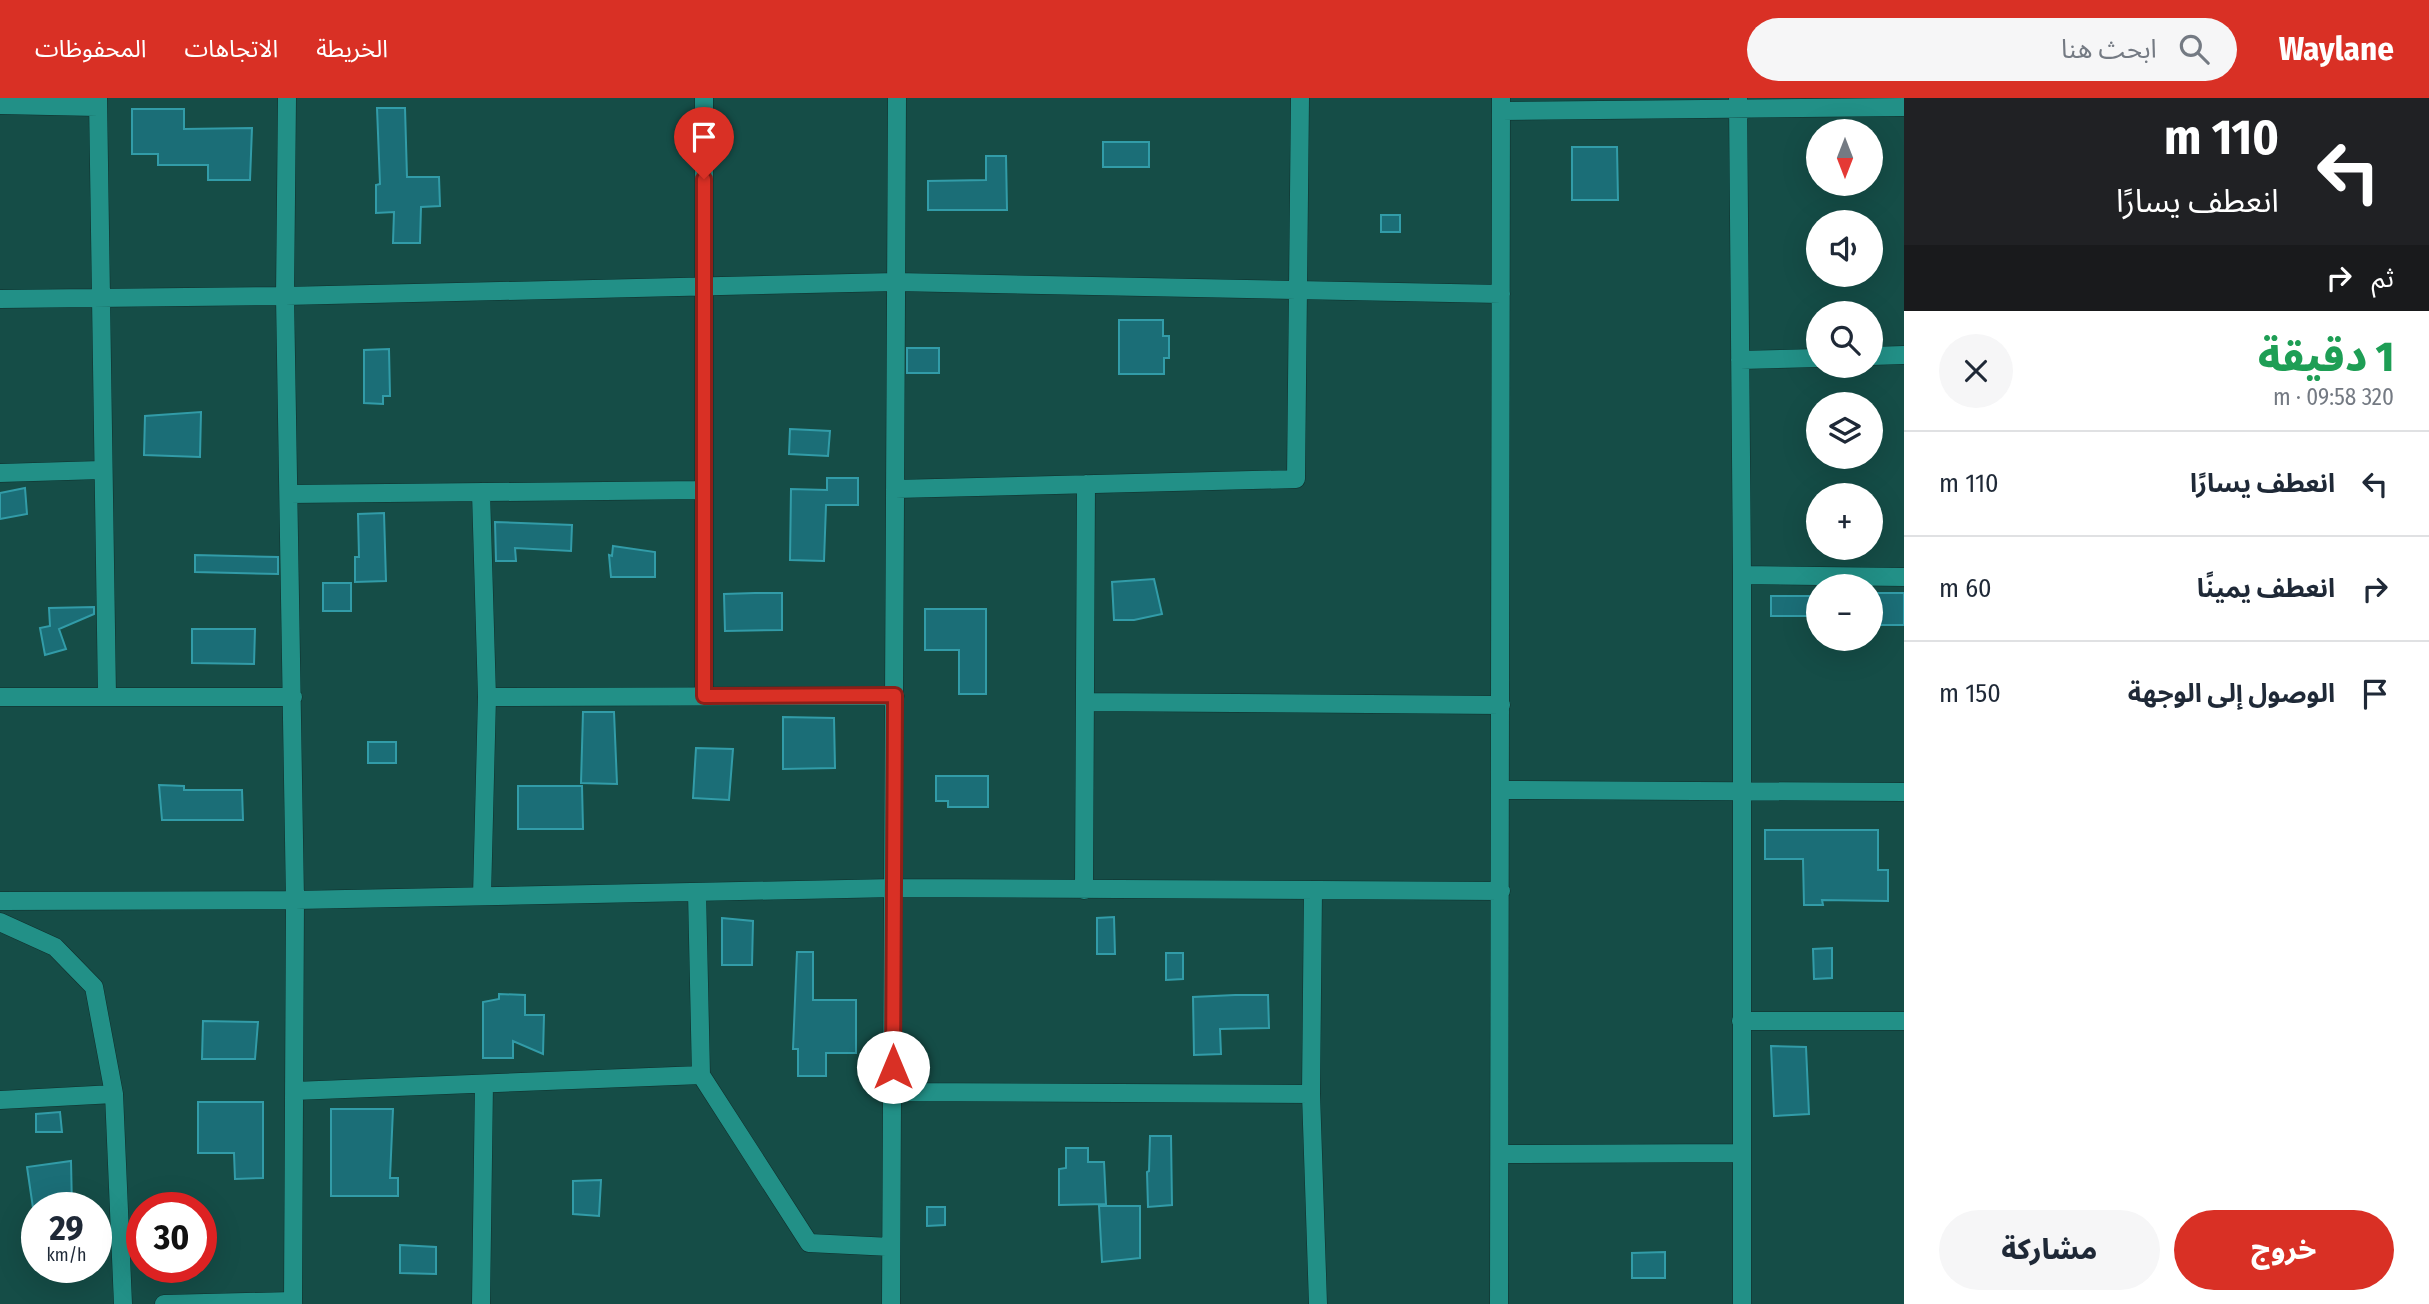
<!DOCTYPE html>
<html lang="ar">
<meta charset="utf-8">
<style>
:root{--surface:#fff;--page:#f6f6f7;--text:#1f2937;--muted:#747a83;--line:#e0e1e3;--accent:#d93025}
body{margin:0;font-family:"Fira Sans Condensed","Noto Sans Arabic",sans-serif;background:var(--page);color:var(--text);direction:rtl;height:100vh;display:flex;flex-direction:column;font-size:26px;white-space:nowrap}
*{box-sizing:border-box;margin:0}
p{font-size:23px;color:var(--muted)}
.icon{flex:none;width:38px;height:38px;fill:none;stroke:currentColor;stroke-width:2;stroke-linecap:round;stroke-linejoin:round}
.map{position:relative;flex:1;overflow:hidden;direction:ltr}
.drawer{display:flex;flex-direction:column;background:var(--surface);width:525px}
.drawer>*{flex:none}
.banner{background:#202124;color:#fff;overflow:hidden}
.needle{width:46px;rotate:180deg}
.buttons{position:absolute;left:1806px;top:21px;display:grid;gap:14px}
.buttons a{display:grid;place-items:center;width:77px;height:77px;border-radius:50%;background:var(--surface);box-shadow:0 7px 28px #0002;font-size:35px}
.speed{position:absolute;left:21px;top:1094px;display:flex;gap:14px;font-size:35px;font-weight:700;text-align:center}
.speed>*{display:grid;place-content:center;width:91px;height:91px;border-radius:50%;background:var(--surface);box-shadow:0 7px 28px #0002;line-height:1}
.speed small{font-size:18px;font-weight:400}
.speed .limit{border:10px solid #d22;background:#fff;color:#111}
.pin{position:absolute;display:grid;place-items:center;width:60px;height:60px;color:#fff;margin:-72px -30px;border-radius:50% 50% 50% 0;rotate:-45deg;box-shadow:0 0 7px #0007}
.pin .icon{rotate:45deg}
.me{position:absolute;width:77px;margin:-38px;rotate:0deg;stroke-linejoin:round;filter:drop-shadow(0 0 5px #0008)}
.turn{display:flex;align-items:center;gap:24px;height:147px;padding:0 35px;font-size:32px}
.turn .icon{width:91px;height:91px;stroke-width:2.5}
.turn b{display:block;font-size:49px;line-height:60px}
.then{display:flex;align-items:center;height:66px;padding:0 35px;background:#0003;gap:14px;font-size:26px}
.round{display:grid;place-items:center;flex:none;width:74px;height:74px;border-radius:37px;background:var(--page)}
.head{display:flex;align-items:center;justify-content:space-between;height:119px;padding:0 35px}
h1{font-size:42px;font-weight:800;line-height:52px;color:#1e9e55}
.action{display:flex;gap:14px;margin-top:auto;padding:14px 35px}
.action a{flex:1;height:80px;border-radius:42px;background:var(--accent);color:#fff;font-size:28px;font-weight:800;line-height:80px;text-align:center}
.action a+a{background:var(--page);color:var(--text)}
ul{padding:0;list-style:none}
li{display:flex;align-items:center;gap:21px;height:105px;padding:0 35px;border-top:2px solid var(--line)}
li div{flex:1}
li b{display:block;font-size:26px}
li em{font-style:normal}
header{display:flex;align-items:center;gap:42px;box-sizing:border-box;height:98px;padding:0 35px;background:var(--accent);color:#fff}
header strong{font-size:33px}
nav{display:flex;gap:38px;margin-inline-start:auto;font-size:24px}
.search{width:490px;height:63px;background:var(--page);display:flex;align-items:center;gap:18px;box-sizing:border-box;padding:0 24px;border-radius:38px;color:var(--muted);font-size:26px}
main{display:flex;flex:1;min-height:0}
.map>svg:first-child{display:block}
</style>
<header>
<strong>Waylane</strong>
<div class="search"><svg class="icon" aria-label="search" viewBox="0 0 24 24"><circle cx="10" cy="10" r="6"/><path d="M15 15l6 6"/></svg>ابحث هنا</div>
<nav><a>الخريطة</a><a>الاتجاهات</a><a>المحفوظات</a></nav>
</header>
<main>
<section class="drawer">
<div class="banner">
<div class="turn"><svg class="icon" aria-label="left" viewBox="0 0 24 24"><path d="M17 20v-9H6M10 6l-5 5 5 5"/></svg><div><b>110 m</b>انعطف يسارًا</div></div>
<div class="then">ثم<svg class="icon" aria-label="right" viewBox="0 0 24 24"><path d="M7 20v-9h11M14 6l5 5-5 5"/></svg></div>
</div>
<div class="head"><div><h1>1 دقيقة</h1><p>320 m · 09:58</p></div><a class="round"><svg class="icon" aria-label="close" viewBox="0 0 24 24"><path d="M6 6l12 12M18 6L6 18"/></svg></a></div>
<ul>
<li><svg class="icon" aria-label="left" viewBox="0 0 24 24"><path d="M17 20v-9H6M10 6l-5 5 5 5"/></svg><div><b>انعطف يسارًا</b></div><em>110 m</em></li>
<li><svg class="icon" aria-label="right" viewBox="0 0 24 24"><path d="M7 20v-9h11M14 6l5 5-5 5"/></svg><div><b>انعطف يمينًا</b></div><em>60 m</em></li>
<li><svg class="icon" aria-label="arrive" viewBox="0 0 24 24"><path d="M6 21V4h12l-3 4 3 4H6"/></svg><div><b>الوصول إلى الوجهة</b></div><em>150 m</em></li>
</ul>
<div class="action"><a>خروج</a><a>مشاركة</a></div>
</section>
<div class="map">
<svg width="1904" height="1206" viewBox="0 0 1904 1206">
<rect width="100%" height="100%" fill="#154d47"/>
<path fill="#1b6e77" stroke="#329ca8" stroke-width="2" d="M377,10h28l2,69h32l1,29 -19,1 -1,36h-27l1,-31 -18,1v-28l4,-1z
M132,11h52v20l68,-1 -2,52h-42v-15h-50v-11h-26z
M1103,44h46v25h-46z
M1572,49h45l1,53h-46z
M986,58h20l1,54h-79v-29l58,-1z
M1381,117h19v17h-19z
M1119,222h44v16h6v22h-5v16h-45z
M907,250h32v25h-32z
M389,251l1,47h-7v8l-19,-1v-53z
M201,314l-1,45 -56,-2 1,-39z
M790,331l40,2 -2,25 -39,-2z
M827,380h31v27h-32l-2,56 -34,-1 1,-71 36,1z
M25,390l2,26 -27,5v-26z
M384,415l2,68 -31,1v-25h4l-1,-43z
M495,424l77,3 -1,26 -56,-3 1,13h-20z
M613,448l42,6v25h-44l-2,-22 3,1z
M195,457l83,2v17l-83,-2z
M1154,481l8,35 -28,6h-20l-2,-38z
M323,485h28v28h-28z
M755,495h27v37l-57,1 -1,-37z
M1873,495h31v32h-30z
M1771,498h47v20h-47z
M94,509v7l-35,15 7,20 -21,6 -5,-27 10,-2 -1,-18z
M925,511h61v85h-27v-44h-34z
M192,531h63l-1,35 -62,-1z
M583,614h31l3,72 -36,-1z
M783,619l51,1 1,50 -52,1z
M368,644h28v21h-28z
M696,650l37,1 -4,51 -36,-2z
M936,678h52v31h-40v-6h-12z
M159,687l25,1v4h58l1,30h-81z
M518,688h64l1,43h-65z
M1765,732h113v40h10v31l-66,-1 1,5h-19l-1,-46h-38z
M1114,819l1,37h-18v-36z
M722,820l31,3 -1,44h-30z
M1832,850v30l-18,1 -1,-30z
M797,854h16v48h43v53h-30v23h-28v-27h-5z
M1166,855h17v26l-17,1z
M499,896l26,1v20h19l-1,39 -30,-13v17h-30v-56l16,-3z
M1235,897h33l1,33 -49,1 1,25 -27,1 -1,-58z
M203,923l55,1 -3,37h-53z
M1771,948l35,1 3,67 -35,2z
M198,1004h65v76l-28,1 -1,-26h-36z
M331,1011h62l-3,69h8v18h-67z
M60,1014l2,20h-26v-18z
M1150,1038h21l1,69 -24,2 -1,-35 2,-1z
M1066,1050h22v14h16l2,42 -47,1v-36l7,-1z
M71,1063l1,47h-39l-6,-41z
M601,1082l-2,36 -26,-2v-33z
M1099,1108h41v52l-38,4z
M927,1109h18v18l-18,1z
M400,1147l36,2v27l-36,-1z
M1665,1154v26h-33v-25z"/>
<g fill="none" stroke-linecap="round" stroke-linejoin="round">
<defs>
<path id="minor" d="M98,0l9,598
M287,0l-2,198 10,604 -2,404
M704,0v598
M1738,0l4,477v729
M0,7l98,2
M1501,13l403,-4
M0,201l285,-3 611,-14 605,12
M1871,258l33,-1
M1740,262l78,-2
M0,375l101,-3
M895,391l401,-10 4,-381
M481,394l6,205 -5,199
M289,396l414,-4
M1742,477l162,2
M0,599h293
M487,599l408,-1
M1085,604l416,3
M1501,692l403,2
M1084,792l2,-406
M1313,793l-2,203 7,210
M697,794l4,183 108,168 82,4
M0,803l295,-1 599,-12 607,3
M0,824l55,25 39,40 20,107 9,210
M1741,923h163
M294,993l407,-16
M893,994l418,2
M0,1002l114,-6
M1500,1056l241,-1
M164,1206l129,-3
M481,1206l3,-220
M891,1206l6,-1206
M1499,1206l2,-1206"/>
</defs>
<use href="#minor" stroke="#0f2f2c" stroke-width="19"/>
<use href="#minor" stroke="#229087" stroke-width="18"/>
</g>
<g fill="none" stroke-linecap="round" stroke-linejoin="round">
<defs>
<path id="route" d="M704,81v517l191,-1 -2,372"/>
</defs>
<use href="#route" stroke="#8d1f18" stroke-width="18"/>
<use href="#route" stroke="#d93025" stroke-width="12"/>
</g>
</svg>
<div class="buttons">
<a><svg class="needle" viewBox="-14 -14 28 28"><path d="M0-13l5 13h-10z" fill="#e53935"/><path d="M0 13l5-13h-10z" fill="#747a83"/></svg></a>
<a><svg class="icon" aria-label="sound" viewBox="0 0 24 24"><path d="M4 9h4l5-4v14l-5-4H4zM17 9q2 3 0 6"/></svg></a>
<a><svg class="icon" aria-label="search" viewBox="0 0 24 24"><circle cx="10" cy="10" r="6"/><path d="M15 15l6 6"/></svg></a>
<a><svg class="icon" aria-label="layers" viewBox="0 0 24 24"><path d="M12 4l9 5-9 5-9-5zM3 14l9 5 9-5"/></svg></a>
<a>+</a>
<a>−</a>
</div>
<div class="speed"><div>29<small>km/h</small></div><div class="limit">30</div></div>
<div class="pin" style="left:704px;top:81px;background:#d93025"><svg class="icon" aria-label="arrive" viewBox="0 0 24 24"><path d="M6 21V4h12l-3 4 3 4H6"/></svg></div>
<svg class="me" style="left:893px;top:969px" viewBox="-20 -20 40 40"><circle r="19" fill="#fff"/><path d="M0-13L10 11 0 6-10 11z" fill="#d93025"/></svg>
</div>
</main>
